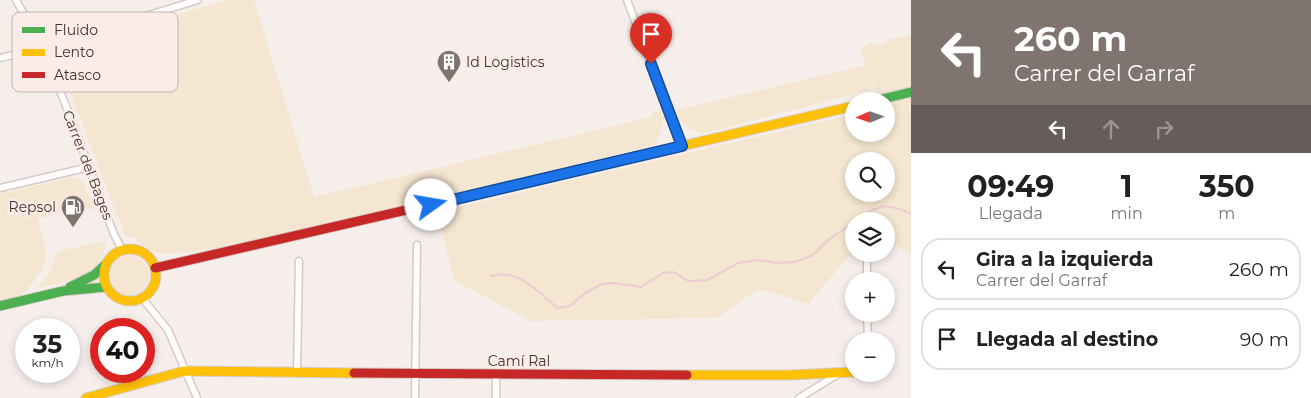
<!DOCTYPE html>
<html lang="es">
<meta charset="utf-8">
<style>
:root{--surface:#fff;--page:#f6f6f6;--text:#202124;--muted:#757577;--line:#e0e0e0}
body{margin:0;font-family:Montserrat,sans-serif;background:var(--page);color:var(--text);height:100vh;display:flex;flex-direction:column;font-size:19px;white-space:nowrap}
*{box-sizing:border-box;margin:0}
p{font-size:16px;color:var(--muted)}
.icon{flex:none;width:28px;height:28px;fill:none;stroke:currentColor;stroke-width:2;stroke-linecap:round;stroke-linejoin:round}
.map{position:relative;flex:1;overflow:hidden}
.details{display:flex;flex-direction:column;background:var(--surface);width:400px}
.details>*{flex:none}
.top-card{background:#807470;color:#fff;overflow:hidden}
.needle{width:32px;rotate:268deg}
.buttons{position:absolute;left:845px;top:92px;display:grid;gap:10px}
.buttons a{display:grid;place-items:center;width:50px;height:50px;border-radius:50%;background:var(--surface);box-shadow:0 2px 8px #0003;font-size:25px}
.speed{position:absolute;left:15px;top:318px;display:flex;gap:10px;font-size:25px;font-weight:700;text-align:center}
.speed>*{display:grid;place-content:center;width:65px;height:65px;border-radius:50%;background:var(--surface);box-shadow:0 2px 8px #0003;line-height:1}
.speed small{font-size:12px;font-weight:400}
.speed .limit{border:8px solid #d22;background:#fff;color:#111}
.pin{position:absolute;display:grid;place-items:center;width:42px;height:42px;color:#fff;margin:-51px -21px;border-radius:50% 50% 50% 0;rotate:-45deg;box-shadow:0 0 5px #0007}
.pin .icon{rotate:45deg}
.me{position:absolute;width:55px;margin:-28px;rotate:77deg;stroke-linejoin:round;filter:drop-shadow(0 0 4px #0008)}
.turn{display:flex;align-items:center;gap:18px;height:105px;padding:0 20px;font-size:22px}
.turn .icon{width:65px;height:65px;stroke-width:2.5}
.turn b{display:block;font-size:35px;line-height:42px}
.lanes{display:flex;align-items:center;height:48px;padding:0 20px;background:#0003;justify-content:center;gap:25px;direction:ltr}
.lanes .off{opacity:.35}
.eta{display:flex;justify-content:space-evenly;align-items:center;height:85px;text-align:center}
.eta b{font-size:30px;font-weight:700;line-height:35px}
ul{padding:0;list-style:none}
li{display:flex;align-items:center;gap:15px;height:62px;margin:0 10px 8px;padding:0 10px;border:2px solid var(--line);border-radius:20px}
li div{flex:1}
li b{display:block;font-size:19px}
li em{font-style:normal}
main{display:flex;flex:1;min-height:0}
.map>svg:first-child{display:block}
</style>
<main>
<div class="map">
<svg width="911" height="398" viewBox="0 0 911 398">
<rect width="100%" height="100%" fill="#f6eeeb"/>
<path fill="#f4e6d0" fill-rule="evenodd" d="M226,0h28l60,197 337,-80v-4l10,-2 4,5 -9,29 -391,94 -45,9 -55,6 -13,-3 -15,-9v-4l-12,-2 -68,-178 5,-9z
M911,35v220l-15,-9 -10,2v-27h-32v33h6l-11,2 -41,48 -36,-12 -15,-2 -41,28 -186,3 -76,-41 -17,-68 417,-98v20h32v-33h-7l-11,-31 5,19 -167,44c-19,-2 -24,-6 -29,-23l189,-45 -6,-14 11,-9 6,4 14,-7zM854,161h32v33h-32z
M72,177l11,3 11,29 -10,1 -3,-2 -43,11 9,36 -6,17 -18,22 -9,4 -14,3v-107z
M105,241c1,38 -41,40 -67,47l13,-19 7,-18z
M109 275a20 20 0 1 1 40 0a20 20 0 1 1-40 0Z"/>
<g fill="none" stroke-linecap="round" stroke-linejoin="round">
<path stroke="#eecad5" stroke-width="2" d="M856,221c24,-16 27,-20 55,-7
M491,276c27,-8 47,16 67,32l12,-2 15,-13 17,-9 12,-1 27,4 22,-14 11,-1 14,9 19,-1 31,-17 19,-3 20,3 18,-1 18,-7 15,-15 26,-18"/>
<defs>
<path id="street" d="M16,0c43,73 67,155 98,234l8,16
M627,0l55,146
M0,58l41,-10 157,-48
M0,188l89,-21
M867,261v20
M145,297l1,6 22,27 29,68
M867,314l1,27
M297,372l2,-111
M415,398l2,-153
M496,398v-23
M799,398l41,-25"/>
<path id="fast" d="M874,101l37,-9
M70,287l24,-12 11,-10
M0,306l63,-15 43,-4"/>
<path id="slow" d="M480,193l374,-87
M104 275a26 26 0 1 1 52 0a26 26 0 1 1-52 0Z
M687,375h103l64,-3
M86,398l98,-27 170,2"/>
<path id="jam" d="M155,268l325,-75
M354,373l333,2"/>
</defs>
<use href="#street" stroke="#d5cac6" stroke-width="9"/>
<use href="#fast" stroke="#d5cac6" stroke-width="11"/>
<use href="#slow" stroke="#d5cac6" stroke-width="11"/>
<use href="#jam" stroke="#d5cac6" stroke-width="11"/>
<use href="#street" stroke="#fefcfc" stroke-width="6"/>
<use href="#fast" stroke="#4caf50" stroke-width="9"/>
<use href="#slow" stroke="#ffc107" stroke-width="9"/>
<use href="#jam" stroke="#c62828" stroke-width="9"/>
</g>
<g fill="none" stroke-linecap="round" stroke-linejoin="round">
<defs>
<path id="route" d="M431,205l251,-59 -31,-82"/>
</defs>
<use href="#route" stroke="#114b97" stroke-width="12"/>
<use href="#route" stroke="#1a73e8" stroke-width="9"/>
</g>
<defs>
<symbol id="building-pin" viewBox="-11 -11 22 30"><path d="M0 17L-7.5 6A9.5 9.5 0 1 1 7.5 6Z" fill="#807470" stroke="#fbece7"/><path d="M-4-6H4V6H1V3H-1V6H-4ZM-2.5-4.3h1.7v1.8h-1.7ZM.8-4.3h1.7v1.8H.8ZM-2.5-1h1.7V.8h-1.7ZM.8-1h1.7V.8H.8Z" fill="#fff"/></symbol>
<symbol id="fuel-pin" viewBox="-11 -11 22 30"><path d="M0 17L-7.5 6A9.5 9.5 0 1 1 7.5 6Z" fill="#807470" stroke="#fbece7"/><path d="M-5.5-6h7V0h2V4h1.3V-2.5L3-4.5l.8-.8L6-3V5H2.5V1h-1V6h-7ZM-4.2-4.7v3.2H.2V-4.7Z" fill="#fff"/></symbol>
</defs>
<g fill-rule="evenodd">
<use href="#building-pin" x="435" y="48" width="28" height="38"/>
<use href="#fuel-pin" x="59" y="193" width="28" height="38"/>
</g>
<g text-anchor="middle" stroke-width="5" stroke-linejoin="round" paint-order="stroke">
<g font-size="14" fill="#40322e" stroke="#fbece7" text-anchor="start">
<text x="466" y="67">Id Logistics</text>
<text x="56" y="212" text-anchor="end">Repsol</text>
</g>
<g font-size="14" fill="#40322e" stroke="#fbece7">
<text transform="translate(88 165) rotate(69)" y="5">Carrer del Bages</text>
<text x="519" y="366">Camí Ral</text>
</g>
</g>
<rect x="12" y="12" width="166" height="80" rx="8" fill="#fbece7" stroke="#c3b4b0" stroke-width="1"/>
<rect x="22" y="27" width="23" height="6" fill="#4caf50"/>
<rect x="22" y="49" width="23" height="7" fill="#ffc107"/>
<rect x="22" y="72" width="23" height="6" fill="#c62828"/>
<g font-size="14" fill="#40322e">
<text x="54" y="35">Fluido</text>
<text x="54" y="57">Lento</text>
<text x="54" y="80">Atasco</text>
</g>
</svg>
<div class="buttons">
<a><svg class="needle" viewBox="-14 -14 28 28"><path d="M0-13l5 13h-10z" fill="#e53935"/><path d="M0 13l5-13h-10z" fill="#757577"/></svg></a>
<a><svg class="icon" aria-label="search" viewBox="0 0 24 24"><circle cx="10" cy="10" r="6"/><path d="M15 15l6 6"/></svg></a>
<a><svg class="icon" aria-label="layers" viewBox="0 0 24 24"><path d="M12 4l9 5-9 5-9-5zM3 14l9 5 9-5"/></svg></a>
<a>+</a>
<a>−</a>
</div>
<div class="speed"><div>35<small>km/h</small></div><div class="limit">40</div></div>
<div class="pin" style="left:651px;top:64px;background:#d93025"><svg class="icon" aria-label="arrive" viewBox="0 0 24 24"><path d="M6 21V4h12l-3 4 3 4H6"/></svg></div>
<svg class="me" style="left:431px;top:205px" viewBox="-20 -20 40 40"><circle r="19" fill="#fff"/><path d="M0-13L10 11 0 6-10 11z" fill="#1a73e8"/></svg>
</div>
<section class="details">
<div class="top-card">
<div class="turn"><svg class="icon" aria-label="left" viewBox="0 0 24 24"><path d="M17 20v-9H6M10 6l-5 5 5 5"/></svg><div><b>260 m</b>Carrer del Garraf</div></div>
<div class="lanes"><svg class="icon" aria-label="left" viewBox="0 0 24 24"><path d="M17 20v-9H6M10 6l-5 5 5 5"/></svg><svg class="icon off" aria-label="ahead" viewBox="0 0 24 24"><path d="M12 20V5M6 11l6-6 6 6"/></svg><svg class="icon off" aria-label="right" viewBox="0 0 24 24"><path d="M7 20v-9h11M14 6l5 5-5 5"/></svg></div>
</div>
<div class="eta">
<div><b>09:49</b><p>Llegada</p></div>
<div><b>1</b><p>min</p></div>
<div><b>350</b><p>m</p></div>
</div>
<ul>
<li><svg class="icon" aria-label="left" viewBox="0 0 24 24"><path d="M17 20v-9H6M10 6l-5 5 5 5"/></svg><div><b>Gira a la izquierda</b><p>Carrer del Garraf</p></div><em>260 m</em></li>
<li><svg class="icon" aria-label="arrive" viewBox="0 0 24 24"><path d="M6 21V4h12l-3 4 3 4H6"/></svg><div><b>Llegada al destino</b></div><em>90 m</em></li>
</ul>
</section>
</main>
